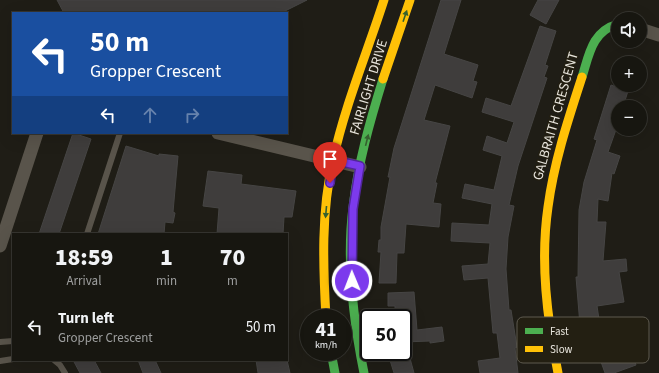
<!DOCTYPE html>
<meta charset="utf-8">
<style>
:root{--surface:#171610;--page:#24231e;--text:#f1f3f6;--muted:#9e9f9f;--line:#363530}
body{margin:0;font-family:"Source Sans 3",sans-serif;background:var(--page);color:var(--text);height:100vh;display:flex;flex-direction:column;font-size:15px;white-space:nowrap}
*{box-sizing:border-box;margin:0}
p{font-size:13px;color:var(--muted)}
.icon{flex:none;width:22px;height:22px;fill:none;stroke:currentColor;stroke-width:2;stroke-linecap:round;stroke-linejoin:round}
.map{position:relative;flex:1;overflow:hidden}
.side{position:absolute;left:12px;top:233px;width:276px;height:128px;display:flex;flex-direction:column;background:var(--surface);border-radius:0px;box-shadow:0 4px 16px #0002,0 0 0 1px var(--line)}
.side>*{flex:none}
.hud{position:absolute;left:12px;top:12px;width:276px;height:122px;border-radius:0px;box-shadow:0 4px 16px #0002,0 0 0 1px var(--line);background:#1a4fa0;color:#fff;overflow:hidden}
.controls{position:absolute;left:611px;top:12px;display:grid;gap:8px}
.controls a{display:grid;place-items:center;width:36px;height:36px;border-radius:50%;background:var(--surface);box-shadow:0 4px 16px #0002,0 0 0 1px var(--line);font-size:20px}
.speed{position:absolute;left:300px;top:309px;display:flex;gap:8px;font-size:20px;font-weight:700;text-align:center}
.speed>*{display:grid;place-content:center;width:52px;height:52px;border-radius:50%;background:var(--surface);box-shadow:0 4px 16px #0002,0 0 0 1px var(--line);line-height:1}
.speed small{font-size:10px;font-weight:400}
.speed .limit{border:2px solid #111;border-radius:6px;background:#fff;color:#111}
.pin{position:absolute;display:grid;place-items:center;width:34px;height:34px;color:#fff;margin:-41px -17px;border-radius:50% 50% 50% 0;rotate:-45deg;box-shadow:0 0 4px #0007}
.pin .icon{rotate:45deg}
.me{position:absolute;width:44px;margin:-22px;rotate:359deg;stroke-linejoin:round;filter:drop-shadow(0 0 3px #0008)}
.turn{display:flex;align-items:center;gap:14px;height:84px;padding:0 12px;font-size:18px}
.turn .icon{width:52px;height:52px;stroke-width:2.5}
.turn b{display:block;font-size:28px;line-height:34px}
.lanes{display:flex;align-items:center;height:38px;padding:0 12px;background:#0003;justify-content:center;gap:20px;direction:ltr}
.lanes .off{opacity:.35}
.eta{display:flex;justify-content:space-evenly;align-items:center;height:68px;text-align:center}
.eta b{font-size:24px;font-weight:800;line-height:28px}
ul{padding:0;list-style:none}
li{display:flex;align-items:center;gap:12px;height:52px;padding:0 12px}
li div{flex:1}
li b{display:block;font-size:15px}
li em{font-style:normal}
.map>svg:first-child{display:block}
</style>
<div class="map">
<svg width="659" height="373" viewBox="0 0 659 373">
<rect width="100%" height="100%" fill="#1f1d16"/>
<path fill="#3f3d3c" stroke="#464544" d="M57,0h250l-26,13h-217z
M441,0h20l-17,54 34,11 -5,16 4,1 -5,16 -37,-13 -11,35 26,6 -15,57h2l-4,20 8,1 -2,23 -33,-3 -2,29h-7l-1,30h-17l2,-31h-3l1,-12h2v-13l9,-50h-2l6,-29z
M538,0h21l-13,24 -16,-9z
M540,26l16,5 -11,34 3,1 -4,11 3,1 -29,88 -9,39 5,1 -6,31 -2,32 3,41h2l6,37 -2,1 3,25h-38l-2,-12 22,-3 -3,-25h-4l-5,-55 -24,2 -2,-14 26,-2 2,-21 -39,-2 1,-18 37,2 3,-21 -30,-6 3,-14 29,6 8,-34 -19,-6 4,-14 20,7 7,-21 -32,-10 4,-14 25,8z
M611,85l17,6 -5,16h-5v17l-10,28 12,4 -6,18 -2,-1 -4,28 -10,-2 -1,23h9l-3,39 23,-2 1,12 -8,1 5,30 -27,4 5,33 8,-2 3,14 16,-6 7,20 -22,8h-9l-5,-14 -12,3 -8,-37 -4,-48h2l1,-67 5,-28 13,-42 -3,-1z
M73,133l18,6 -32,95h-20z
M126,146l33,10v-2l19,2 -5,56 2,1 -2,10 -8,-1 -1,12h-66z
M208,171l34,4 -1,9 55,7 -4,26h-8l-1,17h-66l2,-26 -16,-2z
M414,292l3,38 25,-3 2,14 -14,2v-2l-27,1v-25l-8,1v-12h-7v-13z
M408,351l6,22h-20l-5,-16z
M73,360h21l7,13h-21z
M138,360h17l6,13h-18z
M256,360h31l3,13h-32z"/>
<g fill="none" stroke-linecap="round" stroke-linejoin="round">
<path stroke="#59544b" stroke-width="6" d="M87,234l33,-101
M0,342l13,-1
M54,360l6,5 5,8
M0,361l13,-2"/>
<path stroke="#59544b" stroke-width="13" d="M640,29l19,6
M218,133l142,34
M0,246l37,-113"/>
<path stroke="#4caf50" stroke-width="9" d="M582,77c7,-22 10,-46 36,-53
M331,352l4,21
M364,373c-11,-54 -18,-111 -11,-166 5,-44 17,-86 30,-128"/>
<path stroke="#ffc107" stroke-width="9" d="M383,79l27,-79
M326,318c-3,-53 -5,-106 7,-158 12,-55 34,-107 51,-160
M558,373c-11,-55 -18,-111 -10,-166 6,-45 20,-87 34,-130"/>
</g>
<defs><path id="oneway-solid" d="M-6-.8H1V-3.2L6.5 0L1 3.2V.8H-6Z"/></defs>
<g fill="#35602e">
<use href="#oneway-solid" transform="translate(405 16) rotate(-71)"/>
<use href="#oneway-solid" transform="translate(367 140) rotate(-76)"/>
<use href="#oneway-solid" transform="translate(326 212) rotate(95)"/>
</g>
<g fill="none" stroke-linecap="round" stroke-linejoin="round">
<defs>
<path id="route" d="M330,183l3,-23 27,6 -7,43 -1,72"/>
</defs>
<use href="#route" stroke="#51269a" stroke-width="10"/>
<use href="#route" stroke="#7c3aed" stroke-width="7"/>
</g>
<g text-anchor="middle" stroke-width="3" stroke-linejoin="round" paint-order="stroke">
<g font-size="14" fill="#e8e5dd" stroke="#231f12">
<text transform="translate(368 87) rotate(-73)" y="5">FAIRLIGHT DRIVE</text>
<text transform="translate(555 116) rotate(-74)" y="5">GALBRAITH CRESCENT</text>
</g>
</g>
<rect x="517" y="317" width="132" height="46" rx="6" fill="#231f12" stroke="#5e5a4f" stroke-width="1"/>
<rect x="525" y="328" width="18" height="6" fill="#4caf50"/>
<rect x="525" y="346" width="18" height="6" fill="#ffc107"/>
<g font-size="11" fill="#e8e5dd">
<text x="550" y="335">Fast</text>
<text x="550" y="353">Slow</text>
</g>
</svg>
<div class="controls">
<a><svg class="icon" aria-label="sound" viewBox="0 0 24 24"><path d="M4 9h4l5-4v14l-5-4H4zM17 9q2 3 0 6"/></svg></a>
<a>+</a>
<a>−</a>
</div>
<div class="speed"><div>41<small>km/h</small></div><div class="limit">50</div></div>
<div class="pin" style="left:330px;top:183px;background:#d93025"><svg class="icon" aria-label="arrive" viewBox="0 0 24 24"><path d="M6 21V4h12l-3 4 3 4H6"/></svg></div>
<svg class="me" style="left:352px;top:281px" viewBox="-20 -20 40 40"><circle r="17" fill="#7c3aed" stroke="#fff" stroke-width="3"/><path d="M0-11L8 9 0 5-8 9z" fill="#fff"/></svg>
<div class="hud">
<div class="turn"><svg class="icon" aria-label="left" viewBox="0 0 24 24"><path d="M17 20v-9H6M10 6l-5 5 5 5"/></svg><div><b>50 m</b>Gropper Crescent</div></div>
<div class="lanes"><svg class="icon" aria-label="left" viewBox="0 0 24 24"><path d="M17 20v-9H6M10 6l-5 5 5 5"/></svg><svg class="icon off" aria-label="ahead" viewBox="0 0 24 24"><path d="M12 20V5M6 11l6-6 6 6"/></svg><svg class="icon off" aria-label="right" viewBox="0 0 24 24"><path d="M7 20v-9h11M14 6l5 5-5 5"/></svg></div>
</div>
<section class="side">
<div class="eta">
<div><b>18:59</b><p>Arrival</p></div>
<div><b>1</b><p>min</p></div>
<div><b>70</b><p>m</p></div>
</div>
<ul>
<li><svg class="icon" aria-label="left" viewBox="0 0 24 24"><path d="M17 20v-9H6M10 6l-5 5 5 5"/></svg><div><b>Turn left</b><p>Gropper Crescent</p></div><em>50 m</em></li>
</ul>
</section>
</div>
